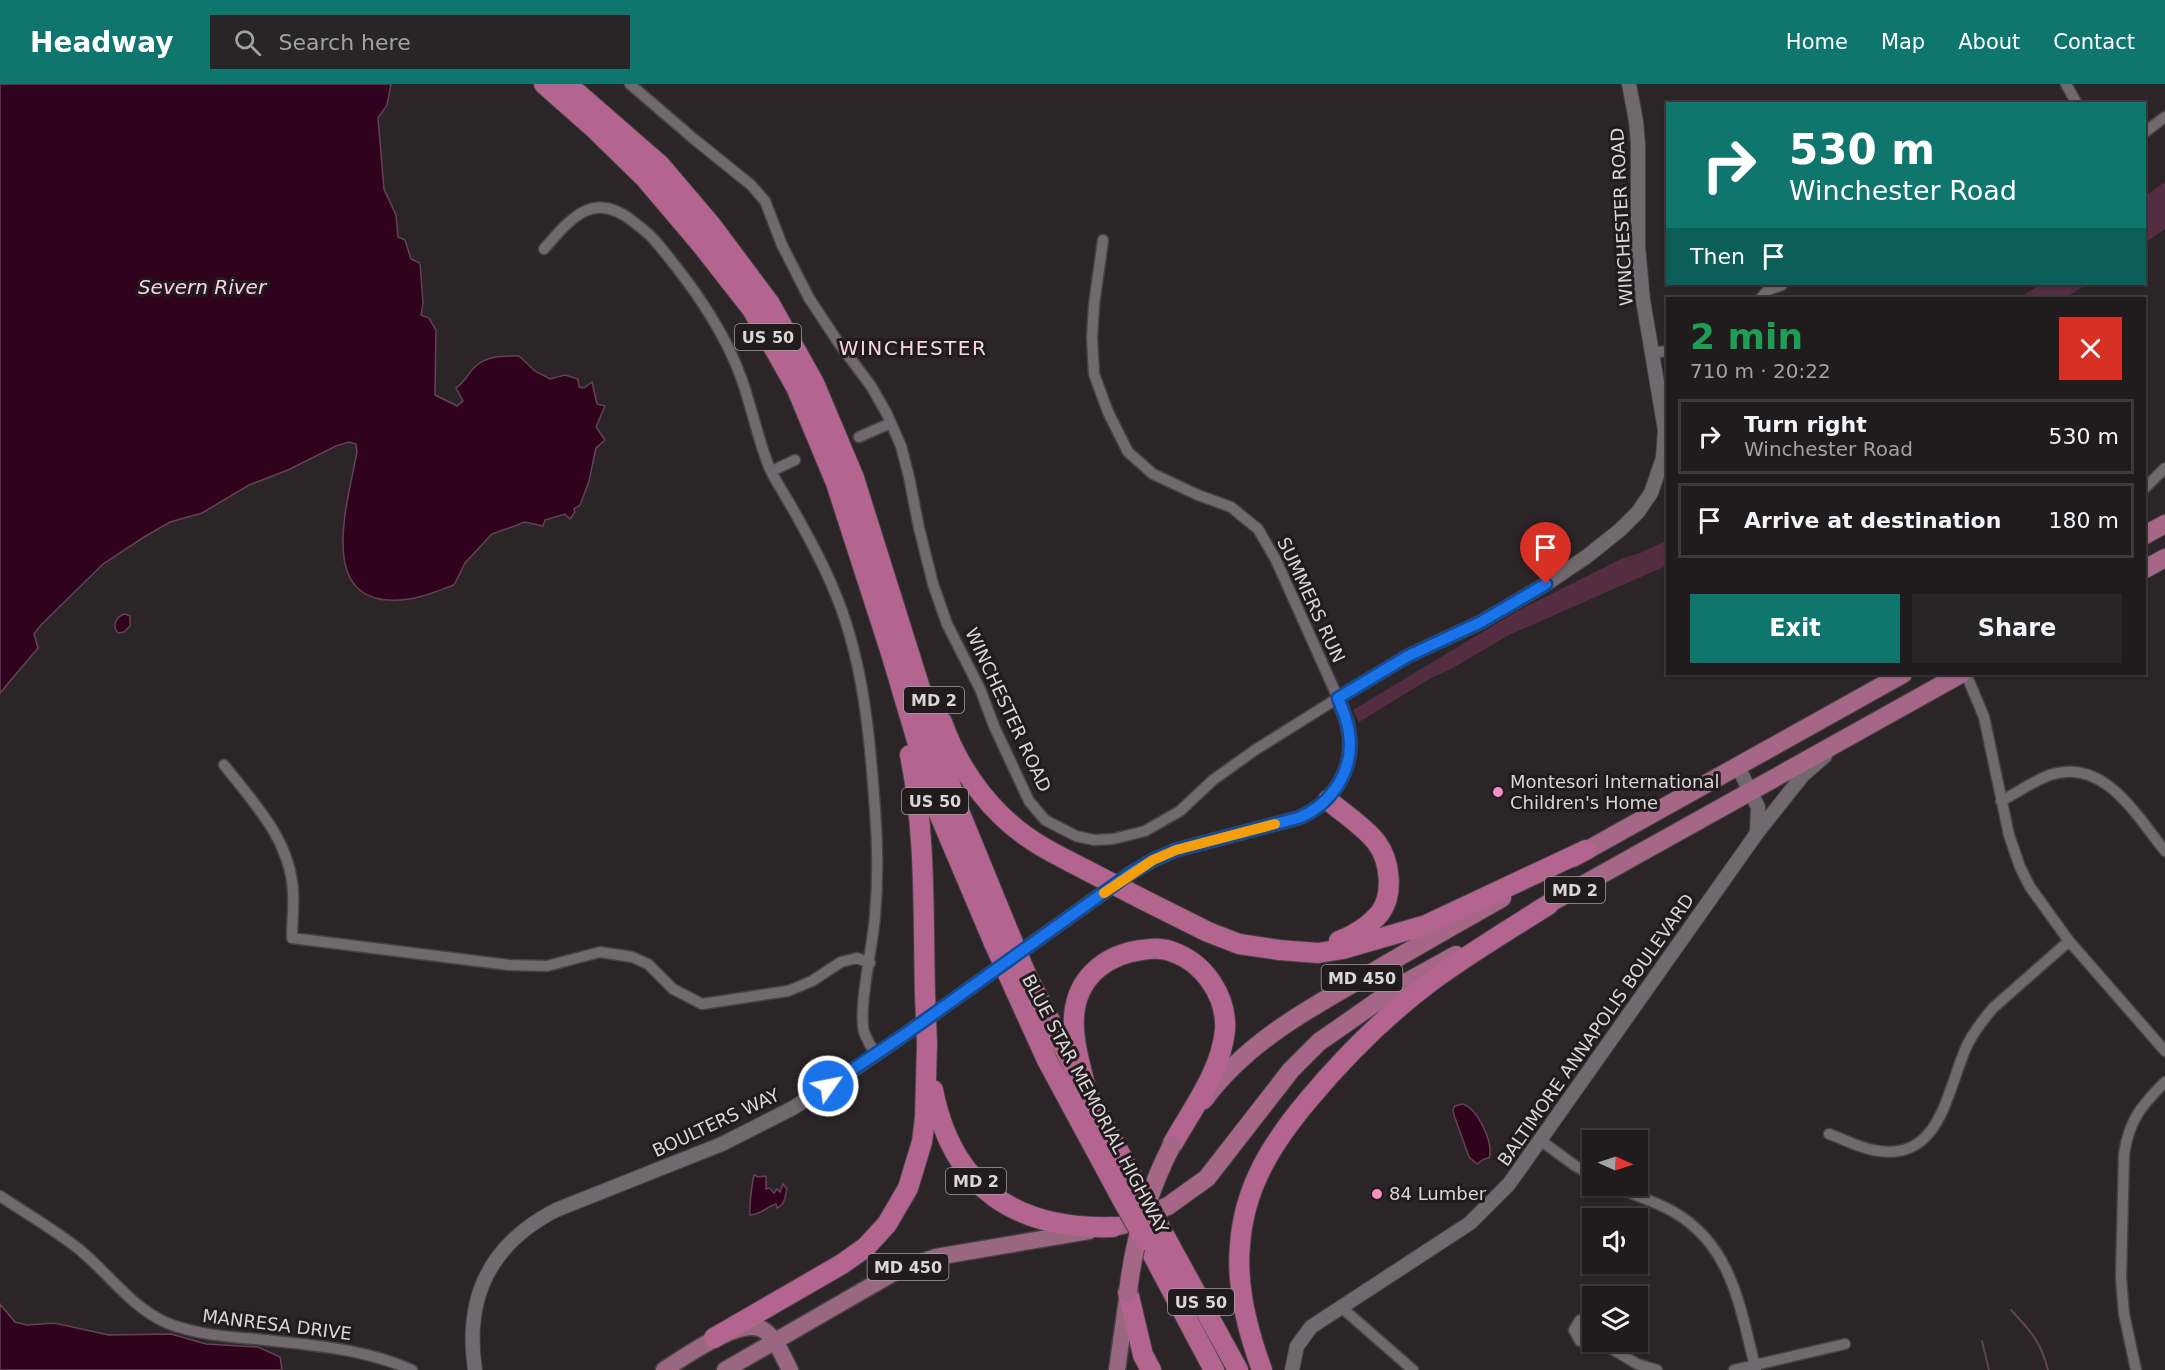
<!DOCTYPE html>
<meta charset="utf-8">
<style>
:root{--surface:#201c1e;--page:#282527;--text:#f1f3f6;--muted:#a2a1a4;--line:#3d3a3c;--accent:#0f766e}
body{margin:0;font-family:"DejaVu Sans",sans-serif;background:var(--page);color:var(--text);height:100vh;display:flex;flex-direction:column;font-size:22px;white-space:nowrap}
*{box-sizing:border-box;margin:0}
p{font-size:20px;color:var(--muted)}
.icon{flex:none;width:33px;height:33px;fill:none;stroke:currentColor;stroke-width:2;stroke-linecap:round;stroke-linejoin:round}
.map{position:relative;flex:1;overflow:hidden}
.drawer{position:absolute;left:1666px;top:213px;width:480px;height:378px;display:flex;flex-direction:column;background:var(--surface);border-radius:0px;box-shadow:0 2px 4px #0004,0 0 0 2px var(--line)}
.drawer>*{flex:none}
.hud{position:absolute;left:1666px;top:18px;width:480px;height:183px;border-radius:0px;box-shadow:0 2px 4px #0004,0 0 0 2px var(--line);background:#0f766e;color:#fff;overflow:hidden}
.needle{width:39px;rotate:93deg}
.controls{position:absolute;left:1582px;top:1046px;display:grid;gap:12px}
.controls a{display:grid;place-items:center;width:66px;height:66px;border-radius:0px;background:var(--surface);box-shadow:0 2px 4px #0004,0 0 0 2px var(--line);font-size:30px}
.pin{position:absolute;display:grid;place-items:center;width:51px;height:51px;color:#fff;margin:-62px -26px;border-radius:50% 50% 50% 0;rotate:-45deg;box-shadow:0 0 6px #0007}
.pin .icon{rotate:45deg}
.me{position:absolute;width:66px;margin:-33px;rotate:57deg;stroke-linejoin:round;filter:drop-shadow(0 0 4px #0008)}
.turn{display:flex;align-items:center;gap:21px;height:126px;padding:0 24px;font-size:27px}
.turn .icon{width:78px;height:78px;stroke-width:2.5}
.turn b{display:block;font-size:42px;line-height:51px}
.then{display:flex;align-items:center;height:57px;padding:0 24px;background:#0003;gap:12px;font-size:22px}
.round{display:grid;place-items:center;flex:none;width:63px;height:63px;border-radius:0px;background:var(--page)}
.head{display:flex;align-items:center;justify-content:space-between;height:102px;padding:0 24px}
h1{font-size:36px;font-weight:800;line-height:45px;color:#1e9e55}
.cta{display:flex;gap:12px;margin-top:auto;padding:12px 24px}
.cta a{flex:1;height:69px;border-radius:0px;background:var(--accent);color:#fff;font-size:24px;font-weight:800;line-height:69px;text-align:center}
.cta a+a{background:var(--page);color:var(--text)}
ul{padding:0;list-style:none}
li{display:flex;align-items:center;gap:18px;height:75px;margin:0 12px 9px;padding:0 12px;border:3px solid var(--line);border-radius:0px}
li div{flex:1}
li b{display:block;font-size:22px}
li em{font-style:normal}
header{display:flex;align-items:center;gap:36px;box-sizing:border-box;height:84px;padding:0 30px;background:var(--accent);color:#fff}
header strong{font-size:28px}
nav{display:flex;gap:33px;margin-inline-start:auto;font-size:21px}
.search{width:420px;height:54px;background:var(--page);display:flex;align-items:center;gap:15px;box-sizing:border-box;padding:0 21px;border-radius:0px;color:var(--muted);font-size:22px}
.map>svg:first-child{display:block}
</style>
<header>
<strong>Headway</strong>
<div class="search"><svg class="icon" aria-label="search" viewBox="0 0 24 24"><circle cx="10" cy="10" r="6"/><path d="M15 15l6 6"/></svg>Search here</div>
<nav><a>Home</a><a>Map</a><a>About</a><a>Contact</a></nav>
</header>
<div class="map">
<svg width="2165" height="1286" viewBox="0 0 2165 1286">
<rect width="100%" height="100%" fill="#2b2528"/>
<path fill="#542d42" d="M2165,98v47l-20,14v-47z
M2041,200h46l-22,14h-46z
M1668,456v25l-159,70 -58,34 -20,9 -72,44 -6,-12 166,-100 104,-52 17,-5z"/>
<path fill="#30021e" stroke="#634256" stroke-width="1.5" d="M0,0h391l-4,21 -9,13 6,71 12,26 2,22 7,3 6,19 9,4 3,40 -2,12 8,3 7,12 -1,65 22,11 6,-5 -7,-13c9,-6 12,-15 20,-22 12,-11 28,-10 43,-10l16,15 15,8 15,-4 13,4 1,8 5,1 8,-6 5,22 8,2 -9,21 9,13 -9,8 -7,33 -9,24 -6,4 1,3 -5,7 -5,-5 -20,6 -2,6 -18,-4 -33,12 -27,29 -11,22c-14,5 -30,12 -45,14 -96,14 -62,-93 -52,-147l-1,-8 -7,-2 -13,4 -48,24 -39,15 -47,28 -32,9 -26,15 -41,27 -62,61 -7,9 4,14 -38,45z
M125,530l5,2v10l-6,6 -6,1c-7,-8 -1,-17 7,-19z
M1463,1020c15,5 31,40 26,54l-5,1 -7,5 -8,-7 -15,-42 -1,-5 2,-4z
M754,1091l4,2 8,-1v13l3,-1 5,5 3,-4 3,3 3,-8 4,5c-2,7 -2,16 -10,19l-1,-4c-11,3 -13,10 -26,11 -1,-7 2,-32 4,-40z
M0,1220l15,18 12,3 27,-2 55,12 62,-1 35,10 52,3 22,10 2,13h-282z"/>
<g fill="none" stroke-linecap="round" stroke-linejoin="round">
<path stroke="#634256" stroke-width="2" d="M2011,1226c20,21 30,32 37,60
M1982,1257l7,29"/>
<defs>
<path id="minor" d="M630,0l64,55 57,46 14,16 17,44 27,53 29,44 33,44 16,28 14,32 8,31 10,51 14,56 14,40 33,65 14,37 35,75 16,19 31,16 18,4 19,-1 32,-8 35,-20 33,-31 42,-30 83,-52 -62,-138 -18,-31 -27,-22 -33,-12 -45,-21 -25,-22 -20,-40 -14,-38 -2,-36 2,-33 9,-65
M2066,0l11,20
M2145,48l20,-15
M544,165c28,-32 50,-60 91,-26 8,6 16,12 22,20 34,41 67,86 85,137 10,29 16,59 27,87 7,15 17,30 25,44 14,25 28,50 39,77 30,69 37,148 42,222 3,36 3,71 0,106 -2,30 -17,90 -11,116 3,8 7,15 12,22
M1761,214l7,-8 14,-5
M1652,269l16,-2
M859,353l32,-14
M772,387l23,-11
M2145,404l20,-20
M1966,590l18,43 25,118 11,32 10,20 39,54 96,110
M224,681c30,38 66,75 69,126 1,15 -1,31 -1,47l217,27 38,1 53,-14 32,5 16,7 25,25 29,15 86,-13 24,-10 29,-19 16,-4 13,5
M2001,717c16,-8 32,-20 49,-26 54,-18 86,40 115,76
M1829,1050c14,5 29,13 44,16 66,14 73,-55 92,-100 6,-15 17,-29 28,-42l76,-67
M1540,1056l34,25 19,11
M1612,1101c20,10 41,15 60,26 61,34 68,98 84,159
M0,1112c27,18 55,34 80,54 29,24 51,57 87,73 28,11 59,14 89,16 54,6 106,9 156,31
M1341,1223l72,63
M1593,1237l-5,-3 -8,2 -6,10 6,11 8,2 5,-3
M1599,1257l38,23 20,6
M1734,1286l111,-26
M2136,1286l-12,-56 -3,-36 3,-124c5,-34 18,-49 41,-72"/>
<path id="tertiary" d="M1738,683l20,40 -1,26
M475,1286c-11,-73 15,-126 81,-160l166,-66 69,-35 55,-34 61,-42 224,-160 22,-13 23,-10 122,-32c33,-13 57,-48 51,-85 -1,-12 -7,-24 -11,-35l70,-42 73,-34 65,-38 40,-27 34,-27 18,-18 13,-19 12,-35 2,-28 -22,-130 -5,-54v-102l-2,-23 -7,-37
M1292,1286l5,-24 14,-19 159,-104 39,-39 248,-351 46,-58 22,-19"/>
<path id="primary" d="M664,1286c19,-12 79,-56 101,-39 12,9 18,26 25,39
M725,1286l170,-98 41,-15 153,-26
M1117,1286l10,-71"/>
<path id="trunk" d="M2145,451l20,-11
M2145,485l20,-11
M1573,774l330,-184
M1536,827l425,-237
M1204,1016c43,-59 109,-94 171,-129 42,-25 85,-49 127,-73
M1113,1143l10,-2 45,-19 39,-28 84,-108 28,-28 79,-55 58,-32"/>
<path id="motorway" d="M544,0l51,45 50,49 56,66 51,65 44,78 40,96 55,170 47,158 56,132
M567,0l93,81 51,60 59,79 44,79 40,95 103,328 52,127
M942,638c18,51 53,97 99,124 15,9 30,16 45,24
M910,671c16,78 13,160 15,239
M1328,716c16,14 36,26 49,43 13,18 17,51 3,70 -10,12 -26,23 -41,28
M1144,816l64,32 31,12 40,6 39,3 25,-4 83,-24 160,-75
M1026,890l61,119 54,99
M1012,899l35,77 75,139
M933,1006c19,98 83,140 180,137
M1087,1009c-6,-26 -17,-58 -12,-85 6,-34 34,-54 67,-58 9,-2 22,-2 31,2 31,11 54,44 52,78 -4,42 -33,79 -53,115
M1163,1149l75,137
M1145,1156l69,130
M1128,1208l15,63 8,15
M714,1254l128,-74 24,-17 21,-23 21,-36 14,-46 3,-25 2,-74
M1262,1286c-14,-38 -26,-84 -22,-125 4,-58 32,-102 69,-146 37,-44 78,-85 124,-119 37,-27 77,-51 115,-75"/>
</defs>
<use href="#minor" stroke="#474244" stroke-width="13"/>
<use href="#tertiary" stroke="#474244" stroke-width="16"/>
<use href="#primary" stroke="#474244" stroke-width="19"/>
<use href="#trunk" stroke="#474244" stroke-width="20"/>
<use href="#motorway" stroke="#474244" stroke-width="22"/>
<use href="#minor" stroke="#71696d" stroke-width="10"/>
<use href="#tertiary" stroke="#71696d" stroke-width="14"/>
<use href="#primary" stroke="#996781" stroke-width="16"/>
<use href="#trunk" stroke="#a66688" stroke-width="18"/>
<use href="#motorway" stroke="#b3658f" stroke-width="20"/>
<defs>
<path id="trunk-bridge" d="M1128,1208c6,-51 20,-101 44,-147"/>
<path id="motorway-bridge" d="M1086,786l58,30
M1009,849l17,41
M994,859l18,40
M925,910l2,49
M1141,1108l22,41
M1122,1115l23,41"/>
</defs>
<use href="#trunk-bridge" stroke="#474244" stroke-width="20" stroke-linecap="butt"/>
<use href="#motorway-bridge" stroke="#474244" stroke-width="22" stroke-linecap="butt"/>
<use href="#trunk-bridge" stroke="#a66688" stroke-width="18"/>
<use href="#motorway-bridge" stroke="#b3658f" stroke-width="20"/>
</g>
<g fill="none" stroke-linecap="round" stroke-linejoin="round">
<defs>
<path id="route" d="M828,1002l79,-53 224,-160 22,-13 23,-10 122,-32c33,-13 57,-48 51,-85 -1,-12 -7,-24 -11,-35l70,-42 73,-34 65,-38"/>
</defs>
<use href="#route" stroke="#114b97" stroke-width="15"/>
<use href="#route" stroke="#1a73e8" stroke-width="10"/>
<path stroke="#f59e0b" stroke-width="10" d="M1104,809l49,-33 23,-10 99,-26"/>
</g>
<g fill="#fa8fc8" stroke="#211b1e" stroke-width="2">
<circle cx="1498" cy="708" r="6"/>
<circle cx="1377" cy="1110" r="6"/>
</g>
<g text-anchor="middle" stroke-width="6" stroke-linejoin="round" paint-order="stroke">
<g fill="#211b1e" stroke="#a29ea0" stroke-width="1.5">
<rect x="735" y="240" width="66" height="26" rx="4.5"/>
<rect x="904" y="603" width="60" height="26" rx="4.5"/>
<rect x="902" y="704" width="66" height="26" rx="4.5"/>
<rect x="1545" y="793" width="60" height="26" rx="4.5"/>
<rect x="1321.5" y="881" width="81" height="26" rx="4.5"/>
<rect x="946" y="1084" width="60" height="26" rx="4.5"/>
<rect x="867.5" y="1170" width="81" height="26" rx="4.5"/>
<rect x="1168" y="1205" width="66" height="26" rx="4.5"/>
</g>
<g font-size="16" font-weight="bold" fill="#dad6d7">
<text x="768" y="259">US 50</text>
<text x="934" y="622">MD 2</text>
<text x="935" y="723">US 50</text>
<text x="1575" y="812">MD 2</text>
<text x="1362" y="900">MD 450</text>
<text x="976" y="1103">MD 2</text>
<text x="908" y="1189">MD 450</text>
<text x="1201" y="1224">US 50</text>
</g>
<g font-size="18" fill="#dad6d7" stroke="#211b1e">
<text transform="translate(1622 133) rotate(-93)" y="6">WINCHESTER ROAD</text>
<text transform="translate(1311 516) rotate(65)" y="6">SUMMERS RUN</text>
<text transform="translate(1008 626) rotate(65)" y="6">WINCHESTER ROAD</text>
<text transform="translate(1596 946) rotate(-55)" y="6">BALTIMORE ANNAPOLIS BOULEVARD</text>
<text transform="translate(1095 1020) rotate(62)" y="6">BLUE STAR MEMORIAL HIGHWAY</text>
<text transform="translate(716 1039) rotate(-25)" y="6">BOULTERS WAY</text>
<text transform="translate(277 1241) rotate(7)" y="6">MANRESA DRIVE</text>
</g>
<g font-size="18" fill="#dad6d7" stroke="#211b1e" text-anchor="start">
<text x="1510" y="704">Montesori International<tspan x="1510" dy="21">Children's Home</tspan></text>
<text x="1389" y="1116">84 Lumber</text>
</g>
<g font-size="20" font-style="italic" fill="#f9d0e4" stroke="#211b1e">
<text x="202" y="210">Severn River</text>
</g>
<g font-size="20" letter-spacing="1.5" fill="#f7d7e6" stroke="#211b1e">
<text x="913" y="271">WINCHESTER</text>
</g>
</g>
</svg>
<div class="controls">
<a><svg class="needle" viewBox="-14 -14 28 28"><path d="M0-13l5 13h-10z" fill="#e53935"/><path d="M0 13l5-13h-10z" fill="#a2a1a4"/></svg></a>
<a><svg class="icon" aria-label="sound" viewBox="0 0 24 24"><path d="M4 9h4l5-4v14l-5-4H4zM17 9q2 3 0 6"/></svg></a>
<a><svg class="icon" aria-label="layers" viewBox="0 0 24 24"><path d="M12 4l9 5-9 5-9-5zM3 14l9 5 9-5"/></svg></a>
</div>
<div class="pin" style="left:1546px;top:500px;background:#d93025"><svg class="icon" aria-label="arrive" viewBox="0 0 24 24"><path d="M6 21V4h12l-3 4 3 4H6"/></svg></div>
<svg class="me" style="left:828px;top:1002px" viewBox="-20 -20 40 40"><circle r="17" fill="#1a73e8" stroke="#fff" stroke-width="3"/><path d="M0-11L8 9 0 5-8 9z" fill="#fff"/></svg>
<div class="hud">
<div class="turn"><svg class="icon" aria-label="right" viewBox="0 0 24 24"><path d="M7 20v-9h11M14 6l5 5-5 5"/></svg><div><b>530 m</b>Winchester Road</div></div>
<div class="then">Then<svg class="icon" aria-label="arrive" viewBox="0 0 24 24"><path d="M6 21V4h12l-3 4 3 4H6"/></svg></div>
</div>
<section class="drawer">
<div class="head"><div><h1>2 min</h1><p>710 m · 20:22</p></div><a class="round" style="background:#d93025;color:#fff"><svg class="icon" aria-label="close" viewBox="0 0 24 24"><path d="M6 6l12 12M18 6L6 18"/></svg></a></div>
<ul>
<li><svg class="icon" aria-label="right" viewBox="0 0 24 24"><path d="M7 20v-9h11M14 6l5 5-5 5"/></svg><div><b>Turn right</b><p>Winchester Road</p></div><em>530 m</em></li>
<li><svg class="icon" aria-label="arrive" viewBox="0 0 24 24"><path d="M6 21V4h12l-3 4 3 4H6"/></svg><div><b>Arrive at destination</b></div><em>180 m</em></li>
</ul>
<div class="cta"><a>Exit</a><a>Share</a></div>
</section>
</div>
